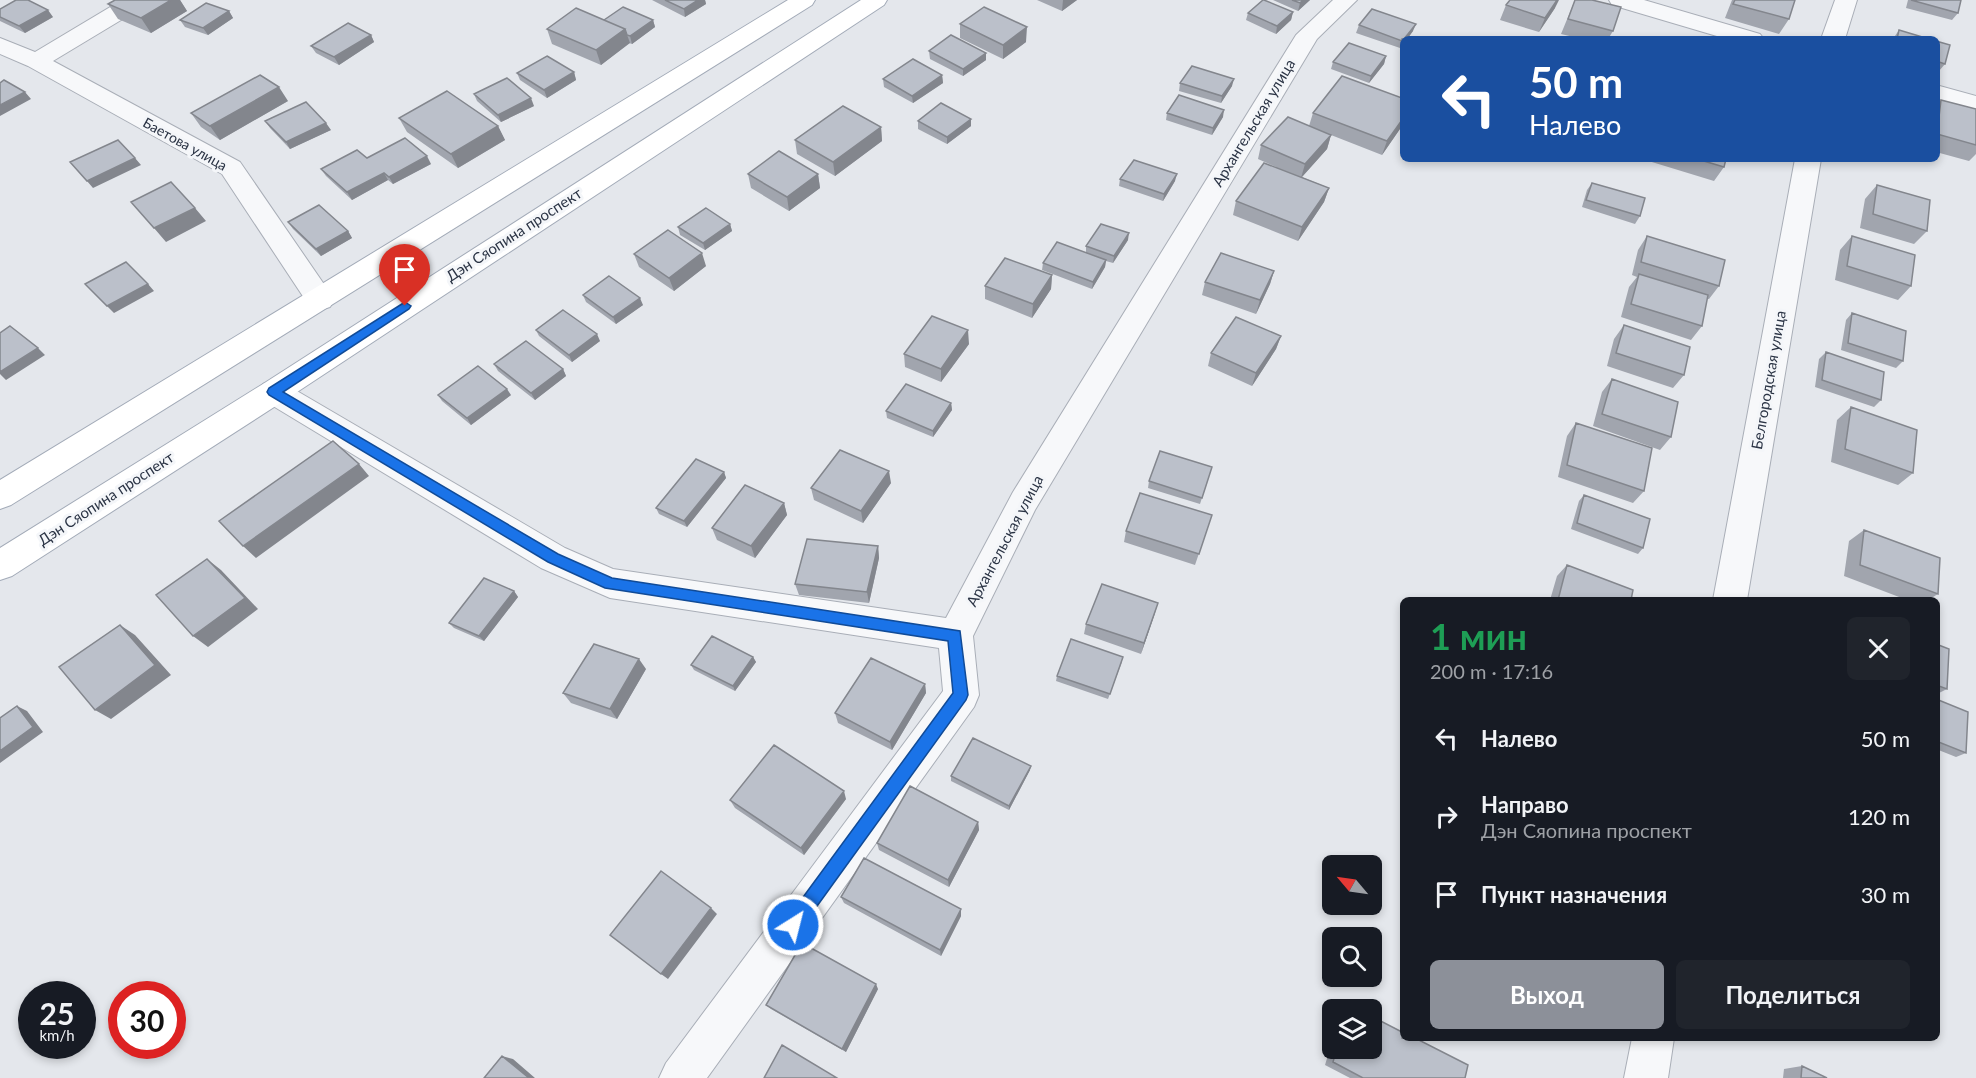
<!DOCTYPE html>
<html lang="ru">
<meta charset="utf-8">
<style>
:root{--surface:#171b24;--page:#20242c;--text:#f1f3f6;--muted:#9ea1a6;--accent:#8c9099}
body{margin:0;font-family:Lato,sans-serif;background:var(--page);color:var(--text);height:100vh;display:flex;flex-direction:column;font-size:22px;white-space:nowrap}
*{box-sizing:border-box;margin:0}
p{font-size:20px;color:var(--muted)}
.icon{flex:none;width:33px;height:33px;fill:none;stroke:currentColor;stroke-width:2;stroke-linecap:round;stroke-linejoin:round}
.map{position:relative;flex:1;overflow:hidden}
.panel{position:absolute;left:1400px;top:597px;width:540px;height:444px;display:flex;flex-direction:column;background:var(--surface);border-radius:9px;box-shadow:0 3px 9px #0003}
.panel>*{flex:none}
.guide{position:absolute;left:1400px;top:36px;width:540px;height:126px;border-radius:9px;box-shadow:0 3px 9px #0003;background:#1a4fa0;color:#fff;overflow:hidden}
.needle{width:39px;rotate:299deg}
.tools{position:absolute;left:1322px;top:855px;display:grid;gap:12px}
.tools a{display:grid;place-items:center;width:60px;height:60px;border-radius:9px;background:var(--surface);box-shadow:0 3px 9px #0003;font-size:30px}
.speed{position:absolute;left:18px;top:981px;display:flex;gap:12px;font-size:30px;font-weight:700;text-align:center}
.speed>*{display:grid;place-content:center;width:78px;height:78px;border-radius:50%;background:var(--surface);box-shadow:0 3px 9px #0003;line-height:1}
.speed small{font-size:15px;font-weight:400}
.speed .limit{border:9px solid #d22;background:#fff;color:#111}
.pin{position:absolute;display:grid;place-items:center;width:51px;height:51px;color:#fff;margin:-62px -26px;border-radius:50% 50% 50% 0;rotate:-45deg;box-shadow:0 0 6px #0007}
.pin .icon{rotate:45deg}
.me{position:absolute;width:66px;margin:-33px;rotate:36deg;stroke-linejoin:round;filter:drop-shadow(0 0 4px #0008)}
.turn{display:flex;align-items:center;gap:21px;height:126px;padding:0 30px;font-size:27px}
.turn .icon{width:78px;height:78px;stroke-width:2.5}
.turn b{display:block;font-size:42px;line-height:51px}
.round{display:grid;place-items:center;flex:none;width:63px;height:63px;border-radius:9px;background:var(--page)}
.overview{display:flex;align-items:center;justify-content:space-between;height:102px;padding:0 30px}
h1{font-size:36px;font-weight:700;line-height:45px;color:#1e9e55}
.action{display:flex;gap:12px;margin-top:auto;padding:12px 30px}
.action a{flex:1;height:69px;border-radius:9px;background:var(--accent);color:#fff;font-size:24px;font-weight:700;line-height:69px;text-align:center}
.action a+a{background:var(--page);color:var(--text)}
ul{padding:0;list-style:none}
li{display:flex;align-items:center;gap:18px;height:78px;padding:0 30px}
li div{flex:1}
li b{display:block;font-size:22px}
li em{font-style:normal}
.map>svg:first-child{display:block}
</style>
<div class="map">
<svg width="1976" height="1078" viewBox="0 0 1976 1078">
<rect width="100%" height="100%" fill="#e4e7ec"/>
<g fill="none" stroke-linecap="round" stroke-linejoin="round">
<defs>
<path id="minor" d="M122,0h27l-3,5 -93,56 187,101 90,131 4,7 -4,7 -10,3 -10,-3 -88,-133 -194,-108 -28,-12v-16l35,14z
M1333,0h24l-40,39 -282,471 -62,126 6,59 -5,12 -267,371h-48l7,-15 277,-372 -4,-43 -329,-50 -69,-30 -278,-168 -4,-8 4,-8 11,-4 11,4 280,164 48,21 333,49 67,-126 283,-457z
M1609,0h35l116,34 4,5h-37l-115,-34z
M1835,0h22l-12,39h-24z
M1936,85l40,11v16l-40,-11z
M1795,159h26l-74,441h-34z
M1632,1038h42l-6,40h-44z"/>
<path id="primary" d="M788,0h27l-3,5 -801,500 -11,4v-29z
M861,0h26l-3,5 -599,395 -273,176 -12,4v-32l263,-164z"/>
</defs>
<use href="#minor" stroke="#a9aeb7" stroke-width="2"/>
<use href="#primary" stroke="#a3abb8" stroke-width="2"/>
<use href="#minor" fill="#f7f8fa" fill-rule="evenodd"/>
<use href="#primary" fill="#fff" fill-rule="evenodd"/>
</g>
<path fill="#a1a5ae" d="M115,0h65l7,11 -36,22 -33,-14 -10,-15z
M652,0h53l1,4 -21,13z
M1037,0h40l-15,11z
M1273,0h37l-12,11z
M1575,0l38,31 -5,8h-26l-21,-5z
M1732,0h63l-6,19 -10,15 -54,-16z
M1908,0h53l-3,13 -6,7 -46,-12z
M1506,5l49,3 -16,24 -39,-12z
M0,9l53,8 -28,16 -25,-12z
M229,11l4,7 -25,17 -23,-8 -5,-7z
M1293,12l-2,8 -15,14 -30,-14 2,-7z
M653,20l2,7 -23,17 -3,-1 -28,22 -49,-21 -5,-15z
M960,24l66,18 -23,17 -43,-21z
M1359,25l54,6 -6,8h-5v5l-2,4 -44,-15z
M1899,30l30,9h-36z
M371,35l3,7 -35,23 -23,-12 -5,-7z
M1936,41l9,23 -6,7 -3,-1z
M929,51l57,9 -23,16 -33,-17z
M1386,56l-2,8 -15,19 -38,-14 2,-7z
M574,72l2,8 -29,18 -27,-18 -3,-7z
M942,75l1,8 -30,20 -29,-16 -1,-8z
M1180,83l52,3 -11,17 -42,-12z
M474,94l60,12 -33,16 -24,-21z
M1402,98v28l-20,29 -51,-20 -4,14 -25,28 27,11 -5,14 -26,39 -65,-26 3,-14 40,-34 -18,-8 3,-14 48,-19 4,-13z
M1941,100l35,9v45l-7,7 -33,-9v-47z
M288,101l-68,39 -19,-13 -10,-14z
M1167,113l56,4 -11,18 -46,-15z
M399,118l99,8 7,14 -47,28 -51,-36z
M971,119v7l-24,18 -29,-15v-8z
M265,121l66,9 -41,19 -20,-21z
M881,127l1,14 -47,35 -38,-22 -2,-14z
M367,158l64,6 -38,20 -5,-4 -36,20 -26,-24 -5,-7z
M1642,159h84l-2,8 -10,14z
M748,174h70l2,14 -31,23 -38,-23z
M1120,179l55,2 -12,20 -44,-15z
M1592,183l48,33 -5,8 -53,-17 5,-17z
M1877,185l50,46 -13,13 -54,-16 5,-29z
M288,222l60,9 4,7 -31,18 -28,-27z
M730,224l2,7 -27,19 -25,-15 -2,-8z
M1647,236l72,50 -10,13h-2l-5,27 -11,14 -70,-23 8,-30 8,-10 -5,-2 6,-25z
M1852,236l59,50 -13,14 -63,-20 5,-30z
M1128,240l-15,23 -7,-2 -1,6 -13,22 -50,-19 1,-7 43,-10v-7z
M634,254l72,12 -32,25 -35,-24z
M1274,271l-4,13 -14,30 -54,-19 3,-13z
M1052,275l-1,14 -19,29 -47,-19v-13z
M583,295l60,10 -27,19 -30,-22z
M1852,313l51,48 -7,7 -55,-18 5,-30z
M1624,325l60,50 -11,13 -66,-22 7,-27z
M536,330l64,11 -28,21 -33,-26z
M1281,336l-5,13 -24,37 -44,-20 3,-13z
M969,344l-28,38 -36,-15 -1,-13z
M1826,352l55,48 -7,7 -59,-20 4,-28z
M494,364l69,5 3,7 -31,24 -37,-29z
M1612,379l59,58 -11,13 -67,-24 9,-34z
M438,395h73l-40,30 -29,-24z
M951,403l1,7 -19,27 -46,-19 -1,-7z
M1851,407l62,66 -15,12 -67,-23 6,-42z
M1576,423l68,68 -11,12 -75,-26 9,-41z
M1212,467l-12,37 -52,-16 1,-7z
M724,472l2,6 -39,49 -28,-13 -3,-6z
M891,483l-28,40 -49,-23 -3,-12z
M1584,495l59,53 -5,6 -67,-25 8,-28z
M784,503l3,12 -32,43 -38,-18 -5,-12z
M1212,515l-17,50 -71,-23 2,-11z
M1864,530l74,64 -10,6h-21l-63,-24 5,-35z
M878,546l1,12 -10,45 -70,-8 -4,-11z
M1567,565l64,35h-81l7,-24z
M514,591l4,6 -34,44 -30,-13 -5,-5z
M1155,613l-14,41 -57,-20 2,-10z
M1936,644l11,45 -10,5h-1z
M753,657l3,5 -21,29 -41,-21 -3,-5z
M1122,662l-14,37 -52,-18 1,-5z
M646,669l-29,50 -46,-16 -8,-10z
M925,684l1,9 -34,57 -54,-27 -3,-10z
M1936,699l30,54 -10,4 -20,-8z
M1030,770l-21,40 -58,-29v-5z
M846,799l-42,56 -69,-47 -5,-8z
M978,822l1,8 -30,57 -70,-37 -2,-7z
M841,897l120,19 -20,40 -97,-53z
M878,989l-32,63 -75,-43 -5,-4z
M1350,1005l8,5h-16z
M1332,1042v6h39l94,30h-115l-25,-13z
M1802,1066l25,12h-44l1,-9z"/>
<path fill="#83868d" d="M171,0h9l7,11 -36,22 -10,-15z
M698,0h7l1,4 -21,13 -1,-8z
M1063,0h14l-15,11z
M1303,0h7l-12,11 2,-8z
M1557,0h2l-4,8 -16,24 6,-14z
M48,10l5,7 -28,16 -6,-7z
M229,11l4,7 -25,17 -5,-7z
M1293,12l-2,8 -15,14 1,-8z
M653,20l2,7 -23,17 -2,-8z
M1416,24l-3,7 -6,8h-3z
M1027,27l-1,15 -23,17v-14z
M625,29l5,14 -29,22 -5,-15z
M371,35l3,7 -35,23 -5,-8z
M986,53v7l-23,16v-7z
M1386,56l-2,8 -15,19 2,-7z
M574,72l2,8 -29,18 -3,-8z
M942,75l1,8 -30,20 -1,-7z
M1234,79l-2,7 -11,17 1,-7z
M279,87l9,14 -68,39 -10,-14z
M25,92l6,7 -31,17v-11z
M531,98l3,8 -33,16 -3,-7z
M1224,110l-1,7 -11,18 1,-7z
M971,119v7l-24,18v-7z
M1402,120v6l-20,29 5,-14z
M326,123l5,7 -41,19 -4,-7z
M498,126l7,14 -47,28 -7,-14z
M881,127l1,14 -47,35 -2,-14z
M1331,135l-4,14 -26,29 4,-14z
M427,156l4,8 -38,20 -4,-7z
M135,158l6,7 -48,23 -6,-7z
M384,173l4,7 -36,20 -5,-8z
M818,174l2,14 -31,23 -2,-14z
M1177,174l-2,7 -12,20 1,-7z
M1329,188l-5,14 -26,39 4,-14z
M195,208l11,13 -40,21 -12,-14z
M730,224l2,7 -27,19 -2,-7z
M348,231l4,7 -31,18 -5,-7z
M1129,233l-1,7 -15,23 1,-7z
M702,253l4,13 -32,25 -5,-13z
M1106,260l-1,7 -13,22 1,-7z
M1274,271l-4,13 -14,30 4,-14z
M1052,275l-1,14 -19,29 1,-14z
M148,284l6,7 -40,22 -7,-7z
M640,298l3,7 -27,19 -3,-7z
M968,330l1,14 -28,38v-13z
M597,334l3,7 -28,21 -3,-7z
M1281,336l-5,13 -24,37 4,-13z
M38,348l7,7 -39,25 -6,-6v-2z
M563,369l3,7 -31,24 -4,-7z
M507,389l4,6 -40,30 -4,-7z
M951,403l1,7 -19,27v-6z
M359,464l10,12 -113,82 -13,-12z
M889,471l2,12 -28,40 -2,-12z
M724,472l2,6 -39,49 -3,-6z
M784,503l3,12 -32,43 -4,-12z
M878,546l1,12 -10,45 -2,-11z
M207,559l14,11 37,39 -50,38 -15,-11z
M514,591l4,6 -34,44 -5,-5z
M1158,603l-3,10 -14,41 3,-11z
M120,625l15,10 36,40 -60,44 -16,-9z
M753,657l3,5 -21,29 -2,-5z
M639,659l7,10 -29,50 -7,-10z
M925,684l1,9 -34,57 -2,-8z
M17,706l10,5 16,21 -43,31v-12z
M1031,766l-1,4 -21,40v-4z
M844,791l2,8 -42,56 -3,-7z
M978,822l1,8 -30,57 -1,-7z
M711,908l6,6 -49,65 -7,-5z
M961,909v7l-20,40 -1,-6z
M876,984l2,5 -32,63 -4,-3z
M502,1056l11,3 22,19h-6z"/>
<path fill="#bbc0ca" stroke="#83868d" stroke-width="1.5" d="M16,0h12l20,10 -29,16 -19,-9v-8z
M115,0h56l-30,18 -33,-14z
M665,0h33l-14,9z
M1263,0h1l29,12 -16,14 -29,-13z
M1292,0h11l-3,3z
M1510,0h47l-12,18 -39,-13z
M1575,0h17l29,7 -8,24 -45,-12z
M1735,0h60l-6,19 -56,-15z
M1911,0h50l-3,13z
M206,3l23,8 -26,17 -23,-8z
M623,7l30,13 -23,16 -3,-1 -2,-6 -21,-9z
M984,7l43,20 -24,18 -43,-21z
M576,8l49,21 -29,21 -49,-21z
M1372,9l44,15 -12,15h-2v2l-43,-16z
M348,23l23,12 -37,22 -23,-11z
M1899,30l30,9h-32z
M951,35l35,18 -23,16 -34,-18z
M1936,41l14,4 -5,19 -9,-3z
M1349,43l37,13 -15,20 -38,-14z
M547,56l27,16 -30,18 -27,-17z
M913,59l29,16 -30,21 -29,-17z
M1192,66l42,13 -12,17 -42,-13z
M260,75l19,12 -69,39 -19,-13z
M1342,76l60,22v22l-15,21 -74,-28z
M507,78l24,20 -33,17 -24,-21z
M4,80l21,12 -25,13v-22z
M447,91l51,35 -47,28 -52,-36z
M1179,95l45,15 -11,18 -46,-15z
M1941,100l35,9v36l-39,-11z
M306,102l20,21 -40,19 -21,-21z
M941,103l30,16 -24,18 -29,-16z
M843,106l38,21 -48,35 -38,-22z
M1288,117l43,18 -26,29 -44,-19z
M405,138l22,18 -38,21 -5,-4 -37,19 -26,-23 36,-19 10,8z
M118,140l17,18 -48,23 -17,-19z
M779,151l39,23 -31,23 -39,-23z
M1697,159h29l-2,8z
M1134,160l43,14 -13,20 -44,-15z
M1264,163l65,25 -27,39 -66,-26z
M171,182l24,26 -41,20 -23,-26z
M1592,183l53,15 -5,18 -54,-16z
M1877,185l53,15 -3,31 -54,-17z
M319,205l29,26 -32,18 -28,-27z
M706,208l24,16 -27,19 -25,-16z
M1101,224l28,9 -15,23 -28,-10z
M668,230l34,23 -33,25 -35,-24z
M1647,236l78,24 -6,26 -78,-24z
M1852,236l63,19 -4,31 -64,-20z
M1057,242l49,18 -13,22 -50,-19z
M1221,253l53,18 -14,29 -55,-18z
M1005,258l47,17 -19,29 -48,-18z
M126,262l22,22 -41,22 -22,-22z
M1639,274l69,21 -6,31 -71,-22z
M609,276l31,22 -27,19 -30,-22z
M563,310l34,24 -28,21 -33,-25z
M1852,313l54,18 -3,30 -55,-18z
M932,316l36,14 -27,39 -37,-15z
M1236,317l45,19 -25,37 -45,-20z
M1624,325l66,22 -6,28 -68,-22z
M10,326l28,22 -38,24v-39z
M526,341l37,28 -32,24 -37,-29z
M1826,352l58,20 -3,28 -59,-20z
M478,366l29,23 -40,29 -29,-23z
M1612,379l66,23 -7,35 -69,-23z
M906,384l45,19 -18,28 -47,-20z
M1851,407l66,23 -4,43 -68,-24z
M1576,423l76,25 -8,43 -77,-26z
M333,441l26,23 -116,82 -24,-25z
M840,450l49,21 -28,40 -50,-23z
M1160,451l52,16 -10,31 -53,-17z
M696,459l28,13 -40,49 -28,-13z
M745,485l39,18 -33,43 -39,-18z
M1140,493l72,22 -13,39 -73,-23z
M1584,495l66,24 -7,29 -66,-25z
M1864,530l76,28 -2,36 -78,-29z
M807,539l71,7 -11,46 -72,-8z
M207,559l38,39 -52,38 -37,-41z
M1567,565l66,25 -2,10h-73z
M484,578l30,13 -35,45 -30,-13z
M1102,584l56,19 -14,40 -58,-19z
M120,625l35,40 -60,45 -36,-43z
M712,636l41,21 -20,29 -42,-21z
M1071,639l52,18 -13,37 -53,-18z
M594,644l45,15 -29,50 -47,-16z
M1936,644l13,5 -2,40 -11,-4z
M871,658l54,26 -35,58 -55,-29z
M1936,699l32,13 -2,41 -30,-12z
M17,706l16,21 -33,24v-33z
M973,738l58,28 -22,40 -58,-30z
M774,745l70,46 -43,57 -71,-48z
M1936,776h2l-2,25z
M910,786l68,36 -30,58 -71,-37z
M864,858l97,51 -21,41 -99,-53z
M661,871l50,37 -50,66 -51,-39z
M802,943l74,41 -34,65 -76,-44z
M1350,1005l8,5h-9z
M1371,1016l31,16v6h13l53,27 -3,13h-102l-30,-16 4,-14h34z
M782,1045l55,33h-73z
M502,1056l27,22h-45z
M1802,1066l25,12h-26z"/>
<path fill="#1a73e8" stroke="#114b97" stroke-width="1.5" d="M405,302l6,4 -2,3 -126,83 275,162 54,24 348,53 8,64 -2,5 -167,231 -6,2 -6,-2 -3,-6 3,-6 166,-226 -5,-52 -343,-53 -57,-26 -279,-167 -2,-3 2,-4z"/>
<g text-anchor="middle" stroke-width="6" stroke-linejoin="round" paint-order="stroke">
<g font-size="14" fill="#2b3445" stroke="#f4f6f9">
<text transform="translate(185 144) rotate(29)" y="5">Баетова улица</text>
</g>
<g font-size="15" fill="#2b3445" stroke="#f4f6f9">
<text transform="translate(1254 123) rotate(-59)" y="5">Архангельская улица</text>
<text transform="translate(514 235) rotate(-33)" y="5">Дэн Сяопина проспект</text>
<text transform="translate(1769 380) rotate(-80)" y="5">Белгородская улица</text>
<text transform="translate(106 499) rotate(-33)" y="5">Дэн Сяопина проспект</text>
<text transform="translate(1005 541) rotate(-62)" y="5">Архангельская улица</text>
</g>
</g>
</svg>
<div class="tools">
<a><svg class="needle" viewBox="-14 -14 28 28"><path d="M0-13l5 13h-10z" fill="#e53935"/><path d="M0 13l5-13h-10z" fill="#9ea1a6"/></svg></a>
<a><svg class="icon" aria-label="search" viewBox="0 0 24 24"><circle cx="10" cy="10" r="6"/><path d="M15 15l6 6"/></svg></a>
<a><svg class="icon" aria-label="layers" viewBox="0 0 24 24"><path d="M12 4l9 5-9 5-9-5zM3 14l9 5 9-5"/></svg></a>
</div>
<div class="speed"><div>25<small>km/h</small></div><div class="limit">30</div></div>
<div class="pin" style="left:405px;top:306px;background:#d93025"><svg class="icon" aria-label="arrive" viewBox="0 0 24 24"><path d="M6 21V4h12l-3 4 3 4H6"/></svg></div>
<svg class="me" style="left:793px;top:925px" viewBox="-20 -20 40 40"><circle r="17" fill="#1a73e8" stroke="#fff" stroke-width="3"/><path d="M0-11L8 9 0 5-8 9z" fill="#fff"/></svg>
<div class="guide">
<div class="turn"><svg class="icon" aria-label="left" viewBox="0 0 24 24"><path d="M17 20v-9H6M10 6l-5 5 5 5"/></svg><div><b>50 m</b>Налево</div></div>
</div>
<section class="panel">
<div class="overview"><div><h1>1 мин</h1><p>200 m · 17:16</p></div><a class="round"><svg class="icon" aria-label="close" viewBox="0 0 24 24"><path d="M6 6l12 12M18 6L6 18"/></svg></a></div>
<ul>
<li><svg class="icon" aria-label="left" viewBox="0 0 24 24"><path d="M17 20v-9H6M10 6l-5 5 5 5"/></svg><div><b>Налево</b></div><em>50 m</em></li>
<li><svg class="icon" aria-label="right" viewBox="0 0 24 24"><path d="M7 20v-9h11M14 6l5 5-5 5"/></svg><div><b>Направо</b><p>Дэн Сяопина проспект</p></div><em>120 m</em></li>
<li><svg class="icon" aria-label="arrive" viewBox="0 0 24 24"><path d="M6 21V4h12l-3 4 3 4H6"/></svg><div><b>Пункт назначения</b></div><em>30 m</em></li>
</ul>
<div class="action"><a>Выход</a><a>Поделиться</a></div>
</section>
</div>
